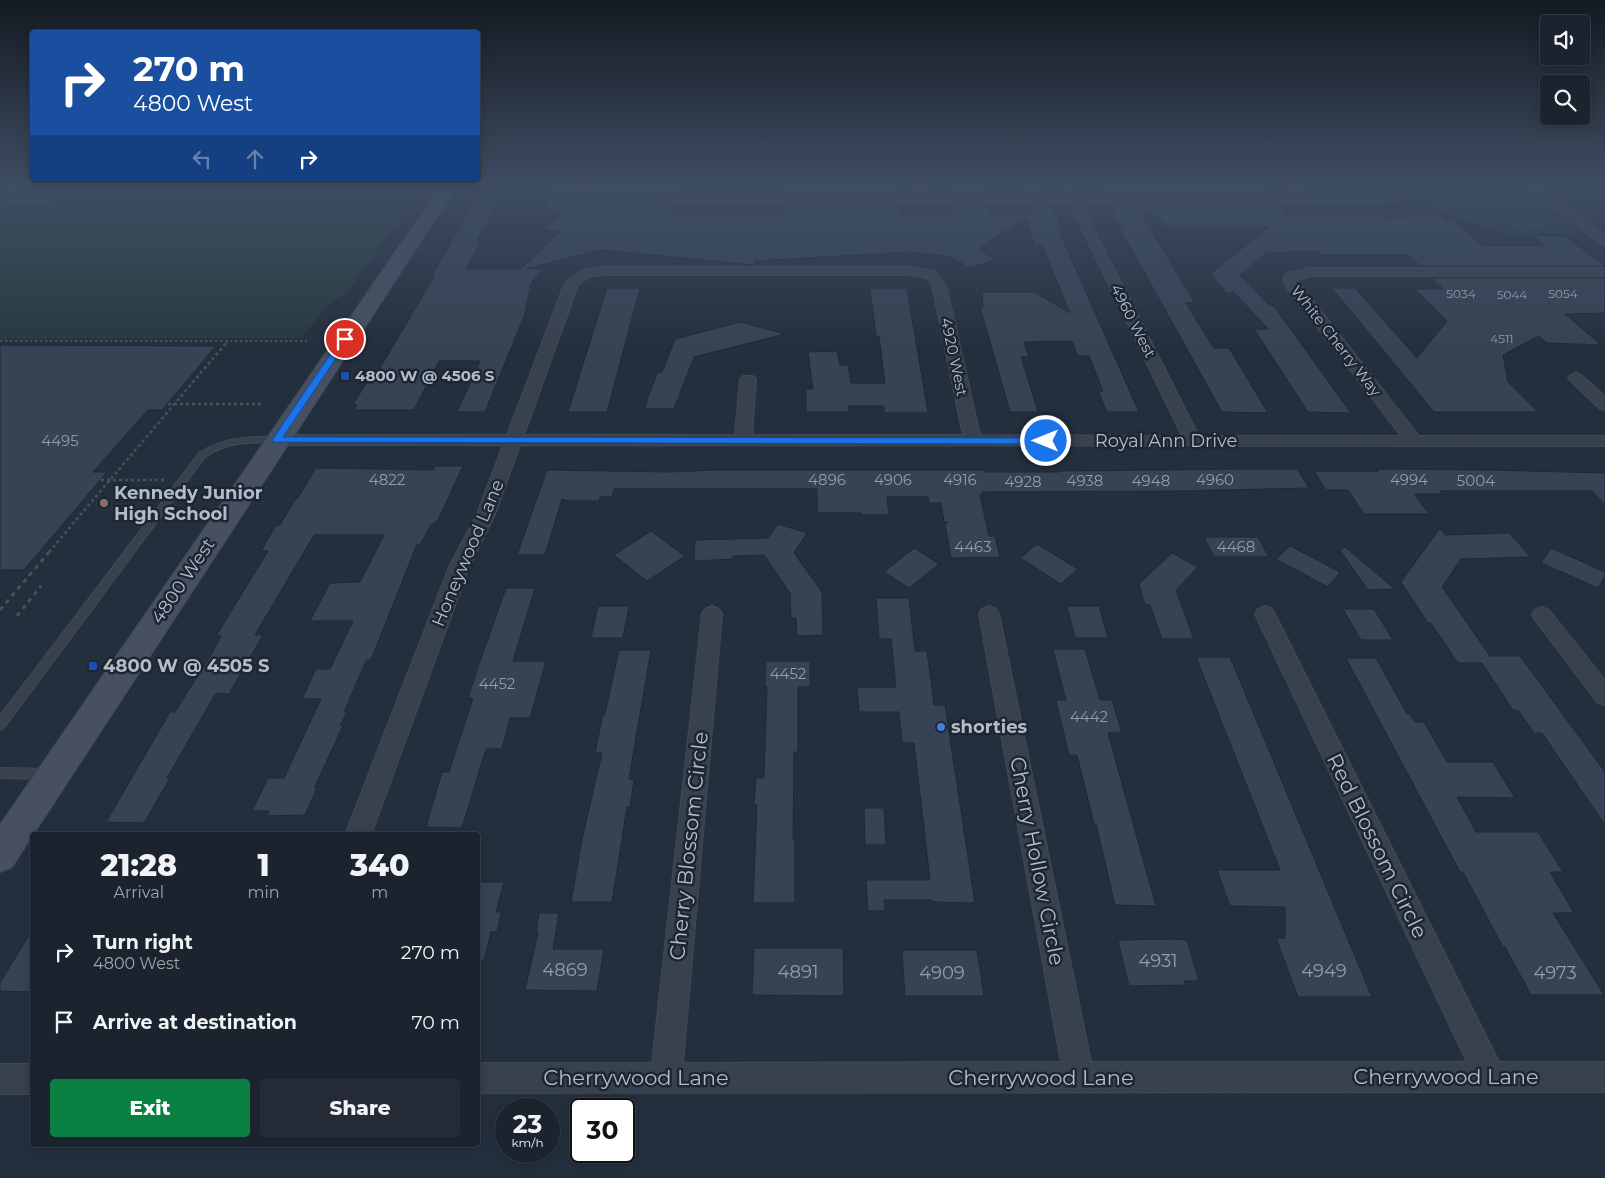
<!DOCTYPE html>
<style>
:root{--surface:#1b232e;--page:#242b36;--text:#f1f3f6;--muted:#a0a4aa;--line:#39404a;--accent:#0b8043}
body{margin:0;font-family:Montserrat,sans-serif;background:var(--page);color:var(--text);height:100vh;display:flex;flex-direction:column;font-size:19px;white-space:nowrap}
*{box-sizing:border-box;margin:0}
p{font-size:16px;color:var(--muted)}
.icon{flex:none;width:28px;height:28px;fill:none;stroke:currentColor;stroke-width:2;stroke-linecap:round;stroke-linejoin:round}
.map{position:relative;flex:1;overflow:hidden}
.sheet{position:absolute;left:30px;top:832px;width:450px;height:315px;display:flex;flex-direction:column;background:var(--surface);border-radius:5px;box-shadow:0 2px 12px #0003,0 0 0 1px var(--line)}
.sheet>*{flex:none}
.top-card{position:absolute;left:30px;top:30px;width:450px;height:152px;border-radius:5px;box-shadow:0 2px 12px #0003,0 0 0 1px var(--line);background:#1a4fa0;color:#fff;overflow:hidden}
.fabs{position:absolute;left:1540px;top:15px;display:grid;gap:10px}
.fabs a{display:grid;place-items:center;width:50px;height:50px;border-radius:5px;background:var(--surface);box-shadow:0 2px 12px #0003,0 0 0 1px var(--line);font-size:25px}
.speed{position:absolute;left:495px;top:1098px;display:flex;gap:10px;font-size:25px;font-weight:700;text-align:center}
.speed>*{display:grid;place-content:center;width:65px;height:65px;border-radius:50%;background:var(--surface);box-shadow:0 2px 12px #0003,0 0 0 1px var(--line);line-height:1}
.speed small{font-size:12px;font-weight:400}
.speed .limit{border:2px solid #111;border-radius:8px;background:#fff;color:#111}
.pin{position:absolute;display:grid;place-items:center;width:42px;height:42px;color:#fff;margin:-21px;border:2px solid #fff;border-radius:50%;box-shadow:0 1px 5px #0007}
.me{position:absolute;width:55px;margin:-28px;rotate:270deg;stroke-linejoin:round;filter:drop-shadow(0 0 4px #0008)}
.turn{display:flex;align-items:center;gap:18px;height:105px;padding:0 20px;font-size:22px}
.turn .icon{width:65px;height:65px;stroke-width:2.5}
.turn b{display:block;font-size:35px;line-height:42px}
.lanes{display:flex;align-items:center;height:48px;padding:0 20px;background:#0003;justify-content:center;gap:25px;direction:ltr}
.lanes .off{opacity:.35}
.eta{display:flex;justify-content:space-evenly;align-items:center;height:85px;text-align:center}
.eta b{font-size:30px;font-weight:800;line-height:35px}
.primary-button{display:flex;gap:10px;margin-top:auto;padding:10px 20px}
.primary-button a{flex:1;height:58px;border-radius:5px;background:var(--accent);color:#fff;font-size:20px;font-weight:800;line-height:58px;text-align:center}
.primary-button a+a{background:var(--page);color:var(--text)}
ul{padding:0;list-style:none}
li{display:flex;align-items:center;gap:15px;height:70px;padding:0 20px}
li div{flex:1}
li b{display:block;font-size:19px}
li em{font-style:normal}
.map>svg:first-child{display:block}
</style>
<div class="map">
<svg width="1605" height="1178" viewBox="0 0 1605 1178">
<rect width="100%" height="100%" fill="#242f3e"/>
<path fill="#263c3f" d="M1409,183h105l68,50h-82l-72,-26 4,-3 -1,-5 -11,-7 -13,-4z
M0,207h409l-61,85 -21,13 -25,33 -302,1z"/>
<path fill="#364354" stroke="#1f2835" d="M551,183l5,4 58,14 60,4 -3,9h111v-9h117l1,10 52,-1 -2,-8h38l3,8h41l-4,-8h24l11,25h-4l80,181h-32l-9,-21h5l-14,-35h-11l-6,-15 -48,1 5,15h-8l17,55h-28l-30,-105h3l-1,-15h52l36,21 -28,-68 -6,2 -11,-28 -47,30 18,11 -27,8 -18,-11 -40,-5 -156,9 -1,4 -154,-15 -74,19h18l-13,14 -6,31 -40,98h-28l23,-51h-41l-25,49h-60l3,-5h-4l13,-22h5l64,-108h-3l50,-86h24l-30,53h5l-15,27h55l38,-37 -15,-3 19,-14 -15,-4z
M578,183h106l-5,12h-26l-39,-4z
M783,183h112l2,12h-114z
M945,183h36l4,12h-37z
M1019,183h22l6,12h-23z
M1097,183h161l12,12h-166z
M0,188h74l-25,18h-49z
M1279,205l8,10 93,-2 6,4 56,-1 5,5 6,-1 29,26h64l-12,-10h31l40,30h-185l-11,-11h-88l-3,-4 -51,2 -27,22 30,31h4l77,107 -43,-1 -54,-83h14l-34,-37 -7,1 -17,-19 60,-48h-105l-15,-17 -8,6 53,88h-9l28,45h15l39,65 -46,-1 -109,-196h3l-6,-10z
M1432,278h173v35l-40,1 36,31 -54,-2 -8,-7 -36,19 5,27 30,30h-104l-102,-124h23l62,70 30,-37 -32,-32h28z
M607,288h33l-33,124h-39z
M870,288h37l21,125h-44v-7h-36l1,6h-43v-23h7l-5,-37 29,-1 3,14h8l3,18h34l-6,-47h-3z
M741,322l44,12 -91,23 -20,52h-29l3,-12 10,-25h4l13,-33z
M0,345l216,1 -54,64h-14l-55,62h14l-83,98h-24z
M435,466h28l-25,54 -7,5 -11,20 -3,-1 -46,116 -5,1 -22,51h3l-7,14h3l-29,62h3l-12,27 -38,1 2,-5h-17l16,-33h16l37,-79h-19l14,-30h14l23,-48h-43l20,-38 30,-1 24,-47h-70l-59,100h8l-34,59 -13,-1 -49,85h3l-26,45 -38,-1 64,-110h5l39,-62 7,-14h-5l52,-85h-7l15,-26h4l16,-27h2l18,-30 117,2z
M1256,469h41l12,19 -128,3 -199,1v3h-2l9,41h6l5,21 -49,1 -6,-34 3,-2h-4l-3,-19h-12l-1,-6h-41l2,18h-28v-2h-44v-24h-203l-2,8h-12l-1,4h-30l-7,-2 -17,56h-28l30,-85 122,2 45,-2h271v2h74v-1z
M1377,469l113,1 115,3v32l-13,-14h-152l3,3h-29l15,20h-65l-16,-24h-22l-12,-19h65z
M778,524l29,9 -13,20 28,39 1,43 -26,1 -1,-18h-5l-1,-25 -26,-38 -31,1v3l-39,2 1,-21 73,-2z
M1440,528l5,7 64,-2 22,24 -70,2 -19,28 48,69h30l85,116v53l-63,-92h-8l-16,-23h-5l-31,-47h-24l-27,-40h-3l-27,-41z
M651,531l34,25 -38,25 -33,-26z
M1204,537h54l11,20h-55z
M1037,544l41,25 -17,15 -41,-26z
M1290,546l50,26 -12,15 -52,-28z
M1345,547l50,42 -27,1 -28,-40z
M914,548l25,16 -30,24 -25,-16z
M1551,548l54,24v4l-7,12 -57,-25z
M1172,553l26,14 -22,23 18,49h-32l-12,-34h-5l-6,-21z
M506,588h29l-22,73h33l-16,57h-20l-8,31h-16l-24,79 -36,-1 16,-55h7l24,-74h-5l9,-28z
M876,598h33l6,53h12l7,54h11l30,198 -42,-1 -1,-2h-48l1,11h-17l-2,-31h64l-16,-137h-12l-3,-31h-40l-2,-25h39l-5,-48h-12z
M598,606h31l-6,32h-32z
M1067,606h32l9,32h-33z
M1343,609h31l19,31h-32z
M1053,649h32l15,51h12l10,33h-14l48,173 -41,-1 -19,-81h-2l-17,-69h-8l-13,-55h10z
M619,650h32l-22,129 5,1 -4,27h-3l-15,95h-41l11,-63 20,-86h-7l8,-39h2z
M1196,657h34l142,340h-74l-22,-59h9v-31l-55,-1 -13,-36h63z
M1346,658h30l31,56h3l5,8h9l23,40h46l22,36 -58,-1 19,35h62l25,40h-13l24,41h-21l51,82h-73l-26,-48h-2l-40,-75h-3z
M766,661h44v26h-12v65h-4l-1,87h2v64h-42l4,-98h-3l2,-27h8l3,-91h-2z
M864,808h20l2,37h-21z
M478,882h26l-8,30h5l-4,20h-6l-7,29 -6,-1z
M539,913h20l-6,36h51l-7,42 -72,-1 13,-57h-2z
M32,930v62l-32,-1v-8z
M1172,939l15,1 12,41h-15l2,4 -57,1 -11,-46z
M754,948h89l1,48 -92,-1z
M902,950h75l7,46h-79z"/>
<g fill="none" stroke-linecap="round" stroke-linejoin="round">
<defs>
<path id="service" d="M257,437h20l4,3 -4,3c-26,-1 -50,-2 -72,14l-201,271 -4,2v-14l199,-263c18,-12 36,-15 58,-16z
M0,768l49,1 4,1 2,4 -2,4 -4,1 -49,-1z"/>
<path id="minor" d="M554,183h18l42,10 39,4h264l-3,-14h10l4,14h138l-5,-14h10l7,14h221l-12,-14h11l14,13 96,-1 2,2 -2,2 -4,1 -95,3 -228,1 118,232h202l-114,-148 -4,-8 3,-7 24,-5h295v8h-295l-13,4 122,156h186v10l-1085,-1 -25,69 -26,53 -98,268h-26l104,-268 28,-53 26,-69h-226l-6,-1 -2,-4 2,-4 6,-1h230l57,-150c10,-14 24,-18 41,-18h306l25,5 10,13 34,150 202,1 -112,-232 -417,-1 -39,-4 -58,-14zM605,275h306l16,3 5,7 31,150h-211l4,-56 -3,-3h-10l-3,3 -5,56h-211l54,-150 12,-9z
M1520,183h12l73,52v10l-4,-1z
M1576,373l5,2 24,21v14l-6,-2 -28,-27 -3,-3 3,-3z
M712,606l7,3 3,5 -39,449 378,-1 -82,-448 3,-5 7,-3 7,3 3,5 92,448h376l-212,-448 3,-5 7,-3 7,3 3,5 224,448h106v30l-1127,1v-30h174l50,-449 3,-5z
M1542,607l7,3 56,70v25l-8,-3 -62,-82 -3,-5 3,-5z
M0,1064h32v30h-32z"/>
<path id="secondary" d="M443,183h16l-447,684 -12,5v-47z"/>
</defs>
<use href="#service" stroke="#414a57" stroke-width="2"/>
<use href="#minor" stroke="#414a57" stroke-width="2"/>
<use href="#secondary" stroke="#414a57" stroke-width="2"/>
<path stroke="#3f5557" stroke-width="2" stroke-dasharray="2.5 2.5" stroke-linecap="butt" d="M1436,205l38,15 21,4 47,1 8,-8
M1513,206l-3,-2 4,-5 9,1
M1503,212l5,-6h17l5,-2
M0,341h307
M226,343l2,-2"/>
<path stroke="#3f5557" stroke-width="2.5" stroke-dasharray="3 3" stroke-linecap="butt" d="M168,404h93
M101,480h63
M49,552l178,-210"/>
<path stroke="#3f5557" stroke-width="3" stroke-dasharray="4.5 4.5" stroke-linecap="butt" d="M0,610l50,-59
M17,616l24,-30"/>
<use href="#service" fill="#38414e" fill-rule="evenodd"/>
<use href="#minor" fill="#38414e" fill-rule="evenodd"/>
<use href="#secondary" fill="#465061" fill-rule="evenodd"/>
</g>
<linearGradient id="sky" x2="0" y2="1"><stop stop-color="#141a22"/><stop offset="0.53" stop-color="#3f4d63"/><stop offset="1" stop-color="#3f4d63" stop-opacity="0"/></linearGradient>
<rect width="1605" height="348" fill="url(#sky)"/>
<path fill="#1a73e8" stroke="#114b97" d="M342,337l7,2 -66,98 763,1 5,3 -5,3 -773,-2 -1,-2z"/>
<g fill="#1a4fb4" stroke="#1d2633" stroke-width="2">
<rect x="340" y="371" width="10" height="10" rx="2.5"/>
<rect x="88" y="661" width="10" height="10" rx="2.5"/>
</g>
<circle fill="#8d6e63" stroke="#1d2633" stroke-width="2" cx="104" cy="503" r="5"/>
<circle fill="#3f7fe0" stroke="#1d2633" stroke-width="2" cx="941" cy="727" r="5"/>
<g text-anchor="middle" stroke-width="5" stroke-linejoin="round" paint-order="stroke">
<g font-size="12" fill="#929caa">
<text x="1461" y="298">5034</text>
<text x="1563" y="298">5054</text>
<text x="1512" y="299">5044</text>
<text x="1502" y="343">4511</text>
</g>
<g font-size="15" fill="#b4bcc9" stroke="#1d2633">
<text transform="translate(1133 321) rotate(63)" y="5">4960 West</text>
<text transform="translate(1336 341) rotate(52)" y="5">White Cherry Way</text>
<text transform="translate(954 357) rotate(78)" y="5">4920 West</text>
</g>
<g font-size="15" font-weight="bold" fill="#b4bcc9" stroke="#1d2633" text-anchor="start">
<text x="355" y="381">4800 W @ 4506 S</text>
</g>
<g font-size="15" fill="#929caa">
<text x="60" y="446">4495</text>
<text x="387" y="485">4822</text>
<text x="827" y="485">4896</text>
<text x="893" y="485">4906</text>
<text x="960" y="485">4916</text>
<text x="1215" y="485">4960</text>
<text x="1409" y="485">4994</text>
<text x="1085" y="486">4938</text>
<text x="1151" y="486">4948</text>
<text x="1476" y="486">5004</text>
<text x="1023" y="487">4928</text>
<text x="973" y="552">4463</text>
<text x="1236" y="552">4468</text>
<text x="788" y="679">4452</text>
<text x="497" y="689">4452</text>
<text x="1089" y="722">4442</text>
</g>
<g font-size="18" fill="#b4bcc9" stroke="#1d2633">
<text x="1166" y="447">Royal Ann Drive</text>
<text transform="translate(468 553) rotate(-67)" y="6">Honeywood Lane</text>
<text transform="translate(183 581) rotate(-56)" y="6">4800 West</text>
</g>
<g font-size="18" font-weight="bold" fill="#b4bcc9" stroke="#1d2633" text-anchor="start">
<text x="114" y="499">Kennedy Junior<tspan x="114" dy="21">High School</tspan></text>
<text x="103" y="672">4800 W @ 4505 S</text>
<text x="951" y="733">shorties</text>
</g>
<g font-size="18" fill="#929caa">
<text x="1158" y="967">4931</text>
<text x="565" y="976">4869</text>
<text x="1324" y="977">4949</text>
<text x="798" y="978">4891</text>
<text x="942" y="979">4909</text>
<text x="1555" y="979">4973</text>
</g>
<g font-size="21" fill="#b4bcc9" stroke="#1d2633">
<text transform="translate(689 846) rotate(-84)" y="7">Cherry Blossom Circle</text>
<text transform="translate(1377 846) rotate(64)" y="7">Red Blossom Circle</text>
<text transform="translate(1037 861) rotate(79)" y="7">Cherry Hollow Circle</text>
<text x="1446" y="1084">Cherrywood Lane</text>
<text x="636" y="1085">Cherrywood Lane</text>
<text x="1041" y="1085">Cherrywood Lane</text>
</g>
</g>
</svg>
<div class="fabs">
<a><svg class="icon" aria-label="sound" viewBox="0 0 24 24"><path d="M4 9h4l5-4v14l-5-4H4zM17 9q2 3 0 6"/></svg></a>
<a><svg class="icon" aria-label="search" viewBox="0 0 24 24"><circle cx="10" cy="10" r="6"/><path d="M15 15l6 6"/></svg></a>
</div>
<div class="speed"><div>23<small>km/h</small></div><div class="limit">30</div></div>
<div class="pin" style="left:345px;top:339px;background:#d93025"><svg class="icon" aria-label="arrive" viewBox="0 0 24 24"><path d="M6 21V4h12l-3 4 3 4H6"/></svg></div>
<svg class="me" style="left:1046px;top:441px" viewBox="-20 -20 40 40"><circle r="17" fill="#1a73e8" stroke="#fff" stroke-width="3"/><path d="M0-11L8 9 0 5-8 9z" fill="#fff"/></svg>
<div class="top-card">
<div class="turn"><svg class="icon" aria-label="right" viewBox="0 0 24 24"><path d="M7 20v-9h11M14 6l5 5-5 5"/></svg><div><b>270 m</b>4800 West</div></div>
<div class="lanes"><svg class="icon off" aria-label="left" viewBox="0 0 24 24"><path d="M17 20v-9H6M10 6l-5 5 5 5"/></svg><svg class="icon off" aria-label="ahead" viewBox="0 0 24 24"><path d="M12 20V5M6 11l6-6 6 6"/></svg><svg class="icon" aria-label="right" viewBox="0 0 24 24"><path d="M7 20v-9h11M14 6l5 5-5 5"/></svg></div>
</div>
<section class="sheet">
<div class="eta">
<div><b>21:28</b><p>Arrival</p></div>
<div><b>1</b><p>min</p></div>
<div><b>340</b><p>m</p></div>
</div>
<ul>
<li><svg class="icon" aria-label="right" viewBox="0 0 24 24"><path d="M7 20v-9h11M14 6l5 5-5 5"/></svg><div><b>Turn right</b><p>4800 West</p></div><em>270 m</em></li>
<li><svg class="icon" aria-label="arrive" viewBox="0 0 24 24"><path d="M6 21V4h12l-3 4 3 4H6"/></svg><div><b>Arrive at destination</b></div><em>70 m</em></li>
</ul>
<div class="primary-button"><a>Exit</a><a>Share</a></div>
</section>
</div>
